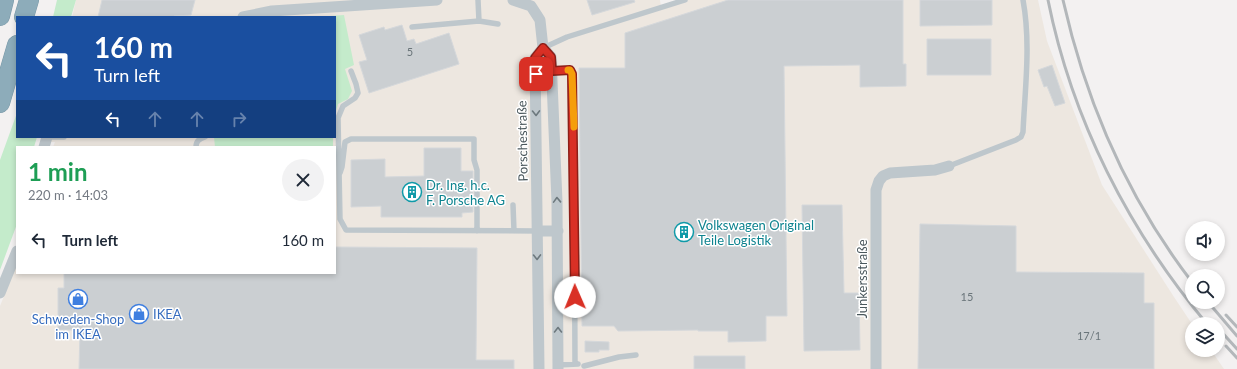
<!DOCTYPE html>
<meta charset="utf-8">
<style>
:root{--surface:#fff;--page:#f2f2f3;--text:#1f2937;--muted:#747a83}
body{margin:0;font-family:Lato,sans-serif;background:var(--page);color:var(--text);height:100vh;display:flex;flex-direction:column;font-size:15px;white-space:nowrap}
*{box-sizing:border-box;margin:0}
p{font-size:13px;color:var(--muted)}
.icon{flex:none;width:22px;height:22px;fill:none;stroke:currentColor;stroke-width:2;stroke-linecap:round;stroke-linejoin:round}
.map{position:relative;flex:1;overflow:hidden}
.sheet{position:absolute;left:16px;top:146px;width:320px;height:128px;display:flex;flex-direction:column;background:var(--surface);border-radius:0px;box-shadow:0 2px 6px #0003}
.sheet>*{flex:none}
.hud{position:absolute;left:16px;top:16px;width:320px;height:122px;border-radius:0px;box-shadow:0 2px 6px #0003;background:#1a4fa0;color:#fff;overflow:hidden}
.tools{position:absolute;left:1185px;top:221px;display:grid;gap:8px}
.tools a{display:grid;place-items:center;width:40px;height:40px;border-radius:50%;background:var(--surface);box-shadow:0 2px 6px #0003;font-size:20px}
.pin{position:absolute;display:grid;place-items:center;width:34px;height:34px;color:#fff;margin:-17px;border-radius:8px;box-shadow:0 2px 6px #0006}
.me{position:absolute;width:44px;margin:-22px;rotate:359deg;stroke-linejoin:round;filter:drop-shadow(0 0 3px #0008)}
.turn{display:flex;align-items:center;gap:14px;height:84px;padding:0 12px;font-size:18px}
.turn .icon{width:52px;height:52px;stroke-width:2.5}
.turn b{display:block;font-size:28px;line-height:34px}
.lanes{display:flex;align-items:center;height:38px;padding:0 12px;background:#0003;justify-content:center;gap:20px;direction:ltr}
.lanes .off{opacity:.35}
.round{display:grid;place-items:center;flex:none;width:42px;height:42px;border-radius:21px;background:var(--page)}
.summary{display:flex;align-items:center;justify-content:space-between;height:68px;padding:0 12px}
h1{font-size:24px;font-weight:700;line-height:30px;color:#1e9e55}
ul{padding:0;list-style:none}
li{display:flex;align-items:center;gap:12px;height:52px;padding:0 12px}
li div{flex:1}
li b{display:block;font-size:15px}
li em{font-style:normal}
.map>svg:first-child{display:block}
</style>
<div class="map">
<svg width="1237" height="369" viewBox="0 0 1237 369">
<rect width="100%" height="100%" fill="#f3f1f1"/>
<path fill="#ede7e0" d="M76,0h584l1,7 24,-7h353l9,41 55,144 72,112 18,27v26h19l13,19h-1224v-63l17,-42v9h318v-126h-282l2,-5h-6l1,-5h285v-120h-263z"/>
<path fill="#c4ebcb" d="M57,0h19l-5,17h-18z
M344,15l10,50 -9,4 7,22 -4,8 -10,5 -3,10v-97h-19z
M17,113v24h20l-3,10h-17v77l-17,46v-110z
M214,137h119v10h-118z"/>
<path fill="#cbcfd2" stroke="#d5d8db" d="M102,0h93l-4,15 -17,1v1h-76z
M587,0h47l1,2 -43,13z
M728,0h175v64h3v22l-46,1v-22l-76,1 3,250h-21v25l-38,1v-11h-30v-1l-80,1 -4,-5h-32l-3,-258h46v-35z
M920,0h72v25l-72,1z
M402,25l5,16 7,-2 2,5 33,-11 10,31 -90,29 -10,-31 8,-2 -8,-25 25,-8 1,3z
M927,39h64v36h-64z
M1052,65l13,38 -10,3 -8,-20 -3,1 -6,-17z
M424,148h37v23h12v41l-11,1v4h-81v-11l-30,1v-47l34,-1v18l39,-1z
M802,205h40l2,88h15l1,57 -56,1z
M920,224l96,2v46l128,1v30h10v66h-236z
M335,247l142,1 -1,112h38v9h-435l1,-39h-22v-42h6v-15h271z
M585,341l24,1v8h-10v2h-14z
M694,356h51v13h-51z"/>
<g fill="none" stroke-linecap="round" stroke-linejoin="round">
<defs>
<path id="highway" d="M0,16l4,-16
M24,17l5,-17
M0,103l17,-58"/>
</defs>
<use href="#highway" stroke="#7897a6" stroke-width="20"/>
<path stroke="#bec7cc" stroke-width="5.5" d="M479,21l19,3
M412,27l67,-6 -1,-21
M543,48l24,-11 118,-37
M351,71l5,13 2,9 -3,5 -12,8 -5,12 2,101 6,11 191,1
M552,71l18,-1 2,4 2,56 1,234
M47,137h17
M196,147c0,-6 3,-8 9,-10
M949,166l67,-26 5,-3 2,-5c2,-44 8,-89 0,-132
M340,173l2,-6 3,-25 6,-3h123v21l3,10v61
M513,205l1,26
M558,365l20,-1
M584,366l35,-9 17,-2"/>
<path stroke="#bec7cc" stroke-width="11" d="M513,0l18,6 9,14 3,28
M243,17l29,-6 165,-11
M543,48l8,9 6,145 1,167
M44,147l3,-10
M537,231h21
M0,293l17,-42
M539,369l-4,-311 8,-10
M876,369v-179l3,-9 4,-5 7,-3 45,-3 14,-4"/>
<use href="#highway" stroke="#8dacba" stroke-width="19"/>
<path stroke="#b3b7ba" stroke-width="3" d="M1048,0c24,120 81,231 159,324
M1063,0c23,102 65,199 129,282
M1208,302l29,34
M1226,315l11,12
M1218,328l19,21
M1226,346l11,12"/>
</g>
<defs><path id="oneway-chevron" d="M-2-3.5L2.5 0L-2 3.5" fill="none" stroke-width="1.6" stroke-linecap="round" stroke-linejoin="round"/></defs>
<g stroke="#6d797e">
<use href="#oneway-chevron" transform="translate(536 113) rotate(89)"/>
<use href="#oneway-chevron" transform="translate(557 200) rotate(-92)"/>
<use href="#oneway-chevron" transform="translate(537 257) rotate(89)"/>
<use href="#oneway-chevron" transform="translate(558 330) rotate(-90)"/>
</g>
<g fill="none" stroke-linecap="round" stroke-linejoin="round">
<defs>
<path id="route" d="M536,74l-1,-16 8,-10 8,9 1,14 18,-1 2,4 3,223"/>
</defs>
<use href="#route" stroke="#8d1f18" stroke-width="10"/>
<use href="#route" stroke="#d93025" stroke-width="7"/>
<path stroke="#f59e0b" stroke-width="7" d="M568,70h2l2,4 2,53"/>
</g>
<defs>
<symbol id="building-ring" viewBox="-11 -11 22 22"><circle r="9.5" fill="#fff" stroke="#0f9aa8" stroke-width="1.5"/><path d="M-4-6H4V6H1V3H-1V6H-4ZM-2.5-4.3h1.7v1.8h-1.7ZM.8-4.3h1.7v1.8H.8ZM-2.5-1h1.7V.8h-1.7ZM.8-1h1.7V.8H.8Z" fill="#0f9aa8"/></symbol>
<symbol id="shop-ring" viewBox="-11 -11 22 22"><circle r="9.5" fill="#fff" stroke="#3f7fe0" stroke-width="1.5"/><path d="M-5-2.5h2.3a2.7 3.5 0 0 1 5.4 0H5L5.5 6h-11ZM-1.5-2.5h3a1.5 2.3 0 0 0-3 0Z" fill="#3f7fe0"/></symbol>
</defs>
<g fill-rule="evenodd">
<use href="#building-ring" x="401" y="181" width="22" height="22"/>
<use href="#building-ring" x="673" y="221" width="22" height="22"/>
<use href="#shop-ring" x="67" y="288" width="22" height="22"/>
<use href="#shop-ring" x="128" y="303" width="22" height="22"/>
</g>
<g text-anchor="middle" stroke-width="3" stroke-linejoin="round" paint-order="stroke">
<g font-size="11" fill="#6a757a">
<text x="410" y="56">5</text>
<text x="967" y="301">15</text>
<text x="1089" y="340">17/1</text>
</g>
<g font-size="13" fill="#4a575c" stroke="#fff">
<text transform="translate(522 141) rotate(-91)" y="5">Porschestraße</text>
<text transform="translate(862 279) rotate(-90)" y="5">Junkersstraße</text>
</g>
<g font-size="13" fill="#0d838f" stroke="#fff" text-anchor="start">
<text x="426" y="190">Dr. Ing. h.c.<tspan x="426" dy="15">F. Porsche AG</tspan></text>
<text x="698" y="230">Volkswagen Original<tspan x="698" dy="15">Teile Logistik</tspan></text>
</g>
<g font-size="13" fill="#366cbe" stroke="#fff" text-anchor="start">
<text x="153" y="319">IKEA</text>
<text x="78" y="324" text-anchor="middle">Schweden-Shop<tspan x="78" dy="15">im IKEA</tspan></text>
</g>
</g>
</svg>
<div class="tools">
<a><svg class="icon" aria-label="sound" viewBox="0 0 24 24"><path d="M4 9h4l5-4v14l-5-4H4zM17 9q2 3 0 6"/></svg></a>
<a><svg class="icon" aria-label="search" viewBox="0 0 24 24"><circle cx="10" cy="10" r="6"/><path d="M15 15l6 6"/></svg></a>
<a><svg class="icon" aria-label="layers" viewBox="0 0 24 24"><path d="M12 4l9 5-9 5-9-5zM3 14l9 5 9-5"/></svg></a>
</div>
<div class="pin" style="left:536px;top:74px;background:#d93025"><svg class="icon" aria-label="arrive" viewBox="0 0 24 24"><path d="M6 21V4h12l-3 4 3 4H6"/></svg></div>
<svg class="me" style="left:575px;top:297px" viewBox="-20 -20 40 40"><circle r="19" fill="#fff"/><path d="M0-13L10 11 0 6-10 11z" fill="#d93025"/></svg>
<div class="hud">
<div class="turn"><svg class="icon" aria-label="left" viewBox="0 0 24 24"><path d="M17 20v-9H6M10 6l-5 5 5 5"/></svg><div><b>160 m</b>Turn left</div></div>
<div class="lanes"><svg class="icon" aria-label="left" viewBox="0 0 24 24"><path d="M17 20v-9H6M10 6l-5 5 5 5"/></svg><svg class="icon off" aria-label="ahead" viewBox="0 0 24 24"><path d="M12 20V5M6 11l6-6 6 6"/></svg><svg class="icon off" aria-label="ahead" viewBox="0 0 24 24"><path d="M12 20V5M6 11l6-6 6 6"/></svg><svg class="icon off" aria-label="right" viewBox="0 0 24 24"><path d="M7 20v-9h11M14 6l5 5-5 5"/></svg></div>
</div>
<section class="sheet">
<div class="summary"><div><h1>1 min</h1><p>220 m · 14:03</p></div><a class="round"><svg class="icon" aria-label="close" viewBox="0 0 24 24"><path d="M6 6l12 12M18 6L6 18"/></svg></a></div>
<ul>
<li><svg class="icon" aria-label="left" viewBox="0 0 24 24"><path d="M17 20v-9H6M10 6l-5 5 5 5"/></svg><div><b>Turn left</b></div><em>160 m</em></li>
</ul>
</section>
</div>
